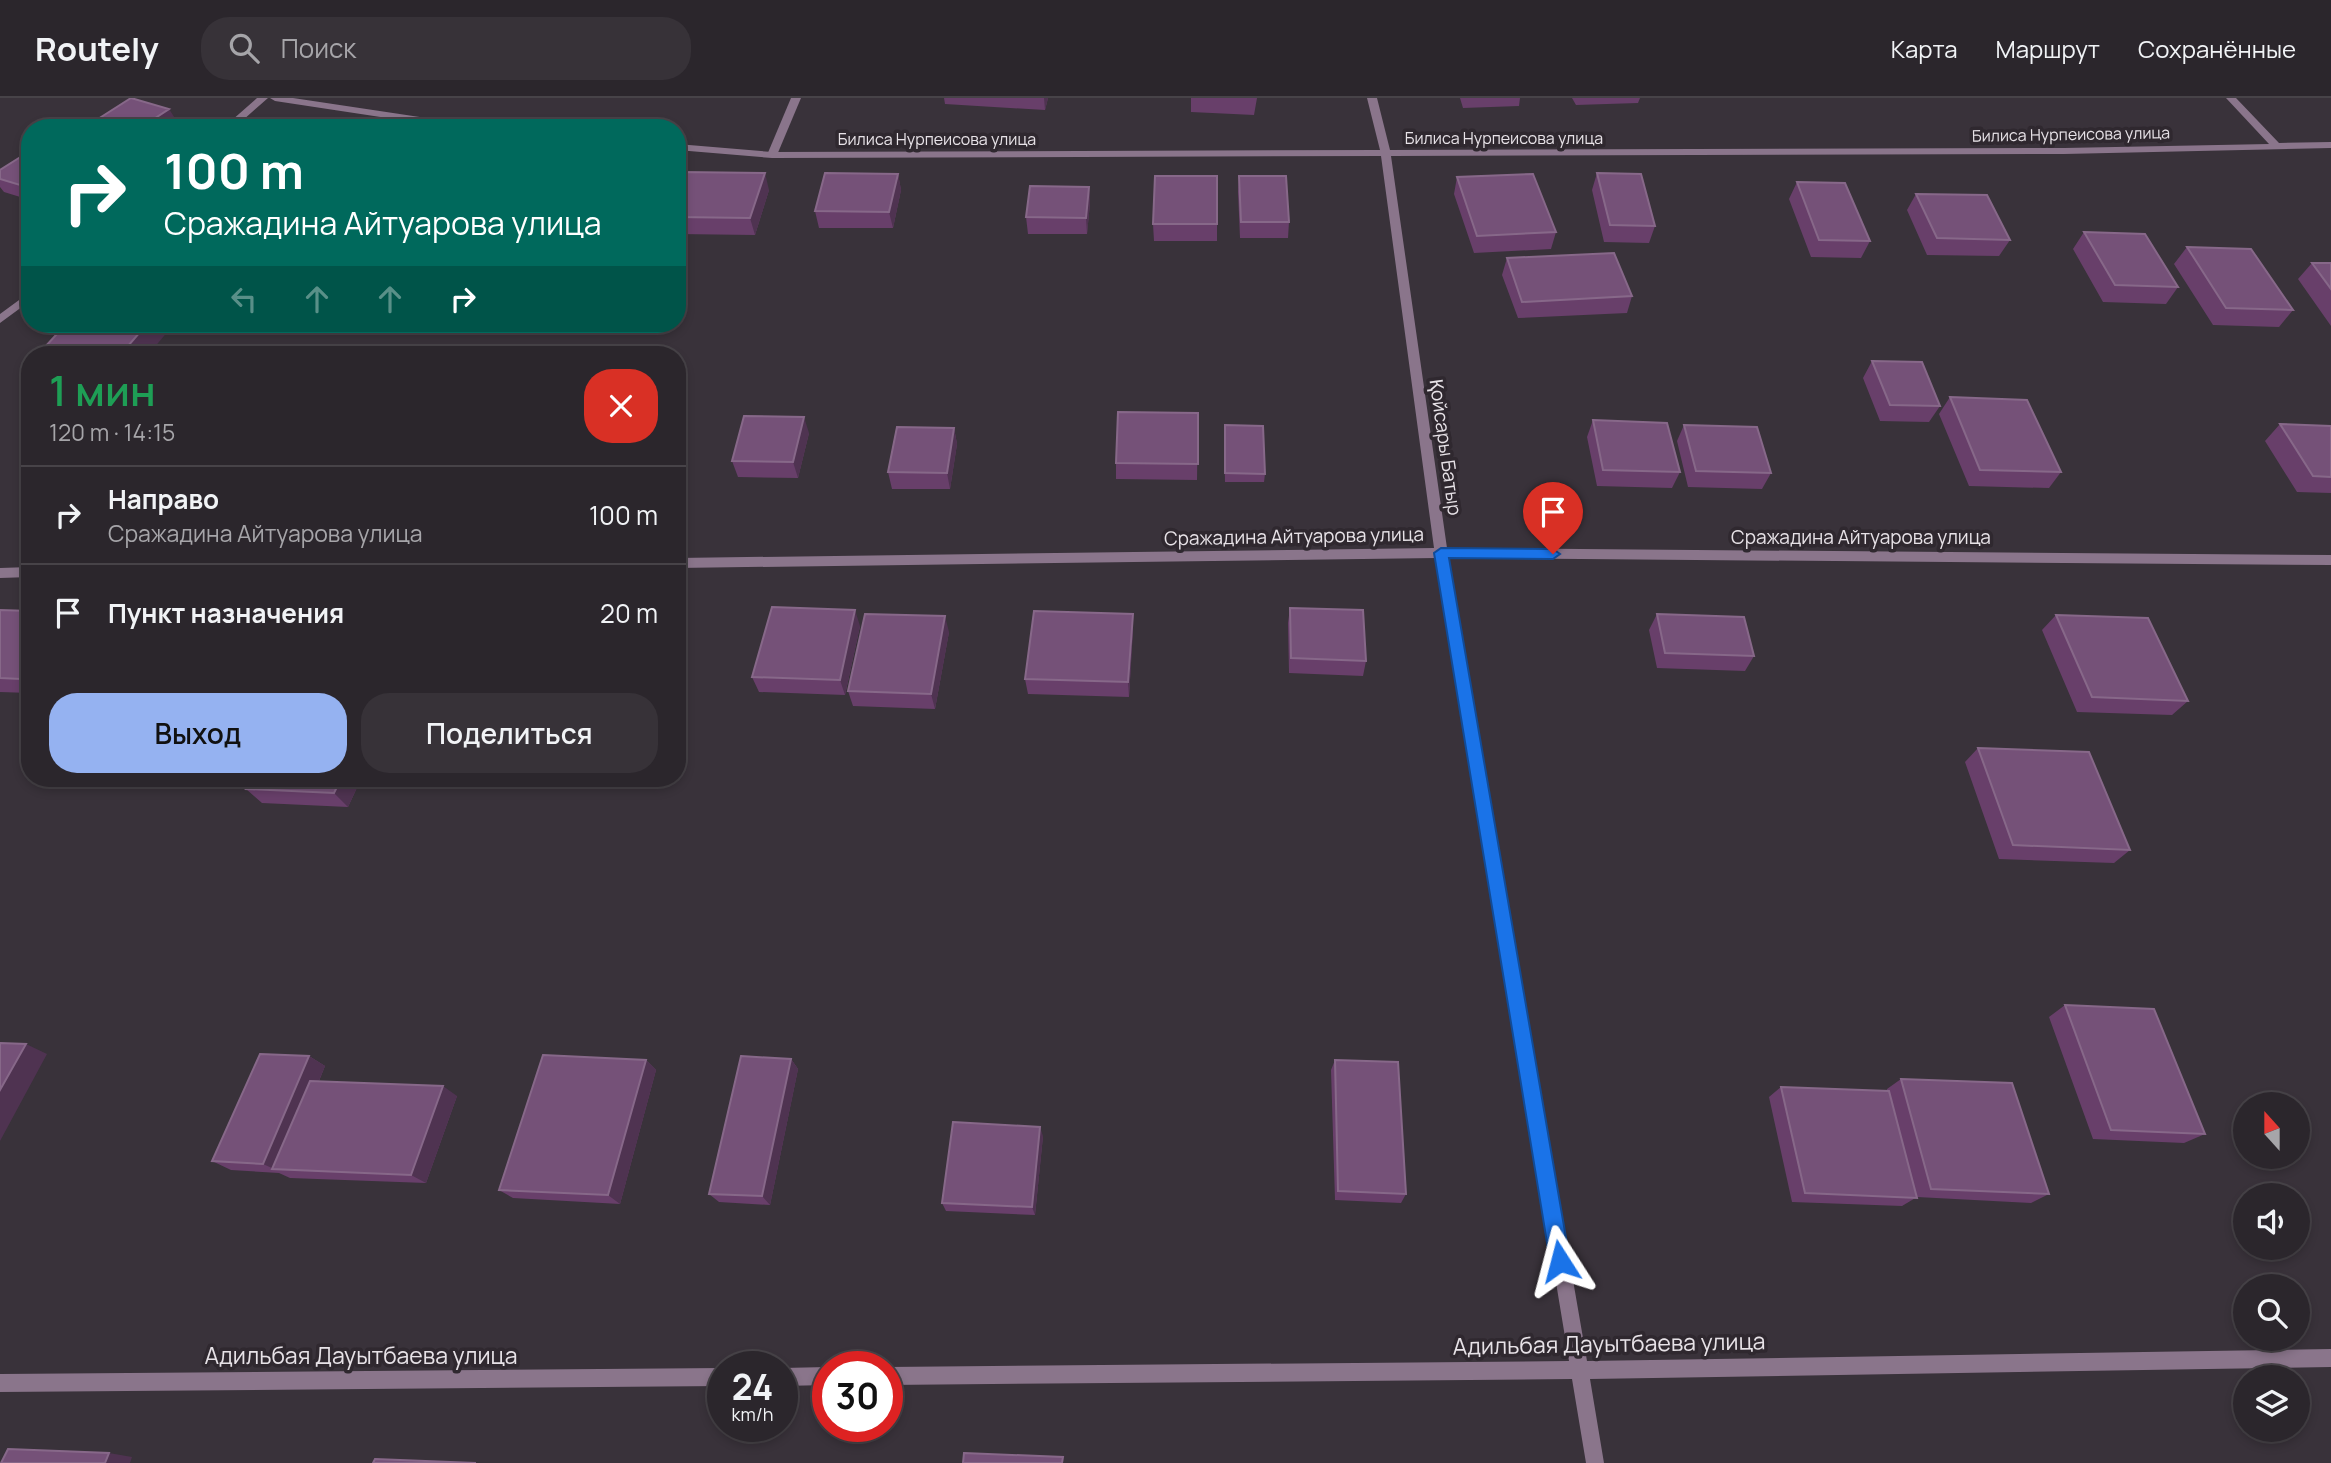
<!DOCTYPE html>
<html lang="ru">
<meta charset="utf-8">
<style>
:root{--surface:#2b262c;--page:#373238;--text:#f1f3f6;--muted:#a6a5a9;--line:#474348;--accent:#95b2f1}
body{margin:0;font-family:Manrope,sans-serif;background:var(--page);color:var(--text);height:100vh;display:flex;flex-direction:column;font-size:26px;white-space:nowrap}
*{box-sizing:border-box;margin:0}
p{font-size:23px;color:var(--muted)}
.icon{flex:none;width:38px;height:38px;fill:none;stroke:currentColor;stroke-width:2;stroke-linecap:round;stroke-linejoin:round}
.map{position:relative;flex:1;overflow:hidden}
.drawer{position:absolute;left:21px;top:248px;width:665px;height:441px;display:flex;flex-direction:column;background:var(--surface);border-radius:28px;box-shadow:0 4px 10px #0003,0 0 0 2px var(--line)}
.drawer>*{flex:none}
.hud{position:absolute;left:21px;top:21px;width:665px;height:214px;border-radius:28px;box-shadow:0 4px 10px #0003,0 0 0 2px var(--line);background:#00695c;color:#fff;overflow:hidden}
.needle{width:46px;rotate:339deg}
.buttons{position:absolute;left:2233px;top:994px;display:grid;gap:14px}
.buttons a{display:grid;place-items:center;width:77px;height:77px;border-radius:50%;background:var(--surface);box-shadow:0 4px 10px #0003,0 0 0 2px var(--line);font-size:35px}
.speed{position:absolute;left:707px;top:1253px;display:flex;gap:14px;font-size:35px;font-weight:700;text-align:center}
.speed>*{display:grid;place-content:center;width:91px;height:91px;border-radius:50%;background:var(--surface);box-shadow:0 4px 10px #0003,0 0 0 2px var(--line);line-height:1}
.speed small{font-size:18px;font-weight:400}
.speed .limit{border:10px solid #d22;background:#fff;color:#111}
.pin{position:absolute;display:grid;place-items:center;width:60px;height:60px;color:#fff;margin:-72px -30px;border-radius:50% 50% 50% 0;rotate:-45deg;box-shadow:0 0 7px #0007}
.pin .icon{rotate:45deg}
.me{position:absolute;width:77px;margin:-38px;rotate:351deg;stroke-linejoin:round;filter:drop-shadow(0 0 5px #0008)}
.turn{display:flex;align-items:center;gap:24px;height:147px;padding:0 28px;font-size:32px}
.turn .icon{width:91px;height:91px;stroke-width:2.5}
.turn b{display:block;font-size:49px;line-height:60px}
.lanes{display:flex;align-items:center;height:66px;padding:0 28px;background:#0003;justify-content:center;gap:35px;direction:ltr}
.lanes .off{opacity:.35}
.round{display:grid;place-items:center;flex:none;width:74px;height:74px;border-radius:28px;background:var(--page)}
.summary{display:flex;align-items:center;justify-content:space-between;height:119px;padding:0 28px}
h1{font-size:42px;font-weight:600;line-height:52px;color:#1e9e55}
.action{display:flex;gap:14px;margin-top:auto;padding:14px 28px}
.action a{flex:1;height:80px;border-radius:28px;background:var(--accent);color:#111;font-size:28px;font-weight:600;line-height:80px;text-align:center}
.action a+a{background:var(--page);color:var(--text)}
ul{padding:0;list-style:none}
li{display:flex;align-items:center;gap:21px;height:98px;padding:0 28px;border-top:2px solid var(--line)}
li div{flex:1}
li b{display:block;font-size:26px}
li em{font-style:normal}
header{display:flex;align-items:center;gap:42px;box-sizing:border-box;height:98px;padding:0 35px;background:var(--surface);border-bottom:2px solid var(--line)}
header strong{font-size:33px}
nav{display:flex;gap:38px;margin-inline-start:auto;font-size:24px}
.search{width:490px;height:63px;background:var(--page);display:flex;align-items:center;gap:18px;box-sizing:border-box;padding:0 24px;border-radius:28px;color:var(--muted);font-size:26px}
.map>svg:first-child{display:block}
</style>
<header>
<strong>Routely</strong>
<div class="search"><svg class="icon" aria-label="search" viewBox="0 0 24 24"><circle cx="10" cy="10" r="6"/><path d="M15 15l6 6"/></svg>Поиск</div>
<nav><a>Карта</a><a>Маршрут</a><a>Сохранённые</a></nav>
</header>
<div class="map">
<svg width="2331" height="1365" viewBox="0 0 2331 1365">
<rect width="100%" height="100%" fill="#39323a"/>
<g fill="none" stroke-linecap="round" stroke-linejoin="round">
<path fill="#8a758b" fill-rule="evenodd" d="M791,0h10l-24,57 -8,2 -2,-2z"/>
<path fill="#8a758b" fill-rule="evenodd" d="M257,0h11l-34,30h-11z
M270,0h23l180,27 5,3h-25l-178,-27z
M1367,0h10l13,52 674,-2 205,-4 -43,-46h10l43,45 52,-1v6l-267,6 -673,2 56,392 884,7v10l-883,-7 139,803 744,-12v18l-741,12 14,84h-18l-14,-84 -685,6v-18l682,-6 -133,-803 -759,10v-10l757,-10 -53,-392 -609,2 -95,-8v-6l95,8 608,-2z
M30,194v9l-30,22v-9z
M30,469v10l-30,1v-10z
M828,1269v18l-46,1v-18z
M723,1270v18l-723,6v-18z"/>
</g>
<path fill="#683f6a" d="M944,0h104l-3,12 -100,-6z
M1191,0h66l-3,17 -63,-3z
M1460,0h60l-1,8 -56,2z
M1572,0h68l-2,5 -62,2z
M30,53v49l-26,-8 -4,-5v-17z
M1597,75l58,53 -6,17 -45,-1 -12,-52z
M898,76l3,16 -8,38h-74l-4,-17z
M1239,78l50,46 -1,16h-48l-2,-46z
M1457,79l99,55 -5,17 -77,4 -20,-59z
M677,84l92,8 -14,45 -78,-1z
M1797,84l73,59 -9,17 -50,-1 -22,-58z
M1089,89l1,16 -3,31h-59l-2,-17z
M1916,96l94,46 -11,16 -72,-1 -20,-45z
M1153,126h64v17h-63z
M2084,134l94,55 -12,17 -63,-2 -30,-53z
M2187,149l106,63 -14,17 -66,-2 -39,-61z
M1507,160l125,38 -5,17 -109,5 -16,-43z
M2312,165h19v63l-33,-47z
M45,249l103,8h-96z
M1872,263l68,45 -11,16 -49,-1 -17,-43z
M1950,299l111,75 -12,16 -80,-2 -30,-72z
M1198,315l-1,67 -81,-1v-16z
M1593,322l87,52 -8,16 -75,-2 -10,-49z
M2280,326l51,2v67l-34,-1 -32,-51z
M1684,327l87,48 -9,16 -74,-2 -11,-46z
M954,330l3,16 -7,45h-58l-4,-17z
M809,335l-11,45 -60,-1 -6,-16z
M1224,335l41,41 -1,8h-39z
M1290,510l76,53 -3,15 -74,-3 -1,-50z
M0,512l30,1v82l-30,-1z
M1133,516v15l-4,68 -101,-3 -3,-15z
M1657,516l97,42 -9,15 -88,-3 -8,-38z
M2056,517l132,86 -16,14 -95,-3 -35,-82z
M860,528l-15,69 -86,-3 -7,-15z
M949,534l-14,77 -82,-3 -5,-15z
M1978,650l152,102 -16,13 -115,-4 -34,-97z
M252,681h109l-13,28 -86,-4 -16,-14z
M2065,907l140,129 -21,9 -91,-4 -44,-122z
M309,958l16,10 -6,15 138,15 -31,87 -136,-5 -11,-5 -48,-3 -19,-9z
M791,961l7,10 -28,136 -51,-3 -10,-8z
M646,962l10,10 -36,134 -107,-6 -14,-8z
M1335,962l71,134 -5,9 -66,-3 -4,-130z
M1901,981l148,115 -18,9 -114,-6 -15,9 -110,-4 -23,-105 12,-10 106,4v-2z
M1043,1038l-8,79 -89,-4 -4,-8z"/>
<path fill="#4f3351" d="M1044,0h4l-3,12z
M169,11l11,17 -3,2h-37z
M765,75l4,17 -14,45 -5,-17z
M898,76l3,16 -8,38 -4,-16z
M1089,89l1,16 -3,31 -1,-16z
M147,226h27l-26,31h-24l-2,-2z
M804,319l5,16 -11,45 -5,-16z
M954,330l3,16 -7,45 -3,-16z
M855,512l5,16 -15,69 -5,-15z
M1133,516v15l-4,68 -1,-15z
M945,518l4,16 -14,77 -4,-15z
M30,567v21l-9,-7z
M341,681h20l-13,28 -14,-14z
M26,946l21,10 -47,87v-51z
M309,958l16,10 -43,104 -8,-1 -11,-5z
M791,961l7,10 -28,136 -8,-9z
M646,962l10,10 -36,134 -12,-9z
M443,988l14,10 -31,87 -15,-8z
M1040,1029l3,9 -8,79 -3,-8z
M109,1355l23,4 -2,6h-25z"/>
<path fill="#755178" stroke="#876889" stroke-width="2" d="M131,0l38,11 -29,19h-56z
M30,53v37l-30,-9v-9z
M681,74l84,1 -15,45 -73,-1v-35z
M825,75l73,1 -9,38 -74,-1z
M1597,75l44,1 14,52 -45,-1z
M1533,76l23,58 -79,4 -20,-59z
M1155,78h62v48h-64z
M1239,78h47l3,46h-48z
M1797,84l48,1 25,58 -51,-1z
M1030,88l59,1 -3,31 -60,-1z
M1916,96l71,1 23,45 -73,-2z
M2084,134l61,2 33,53 -63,-2z
M2187,149l64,2 42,61 -67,-2z
M1614,155l18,43 -110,6 -15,-44z
M2312,165h19v26z
M66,226h81l-25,29 -77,-6z
M1872,263l50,1 18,44 -50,-1z
M1950,299l77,3 34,72 -81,-2z
M1118,314l80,1v51l-82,-1z
M744,318l60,1 -11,45 -61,-1z
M1593,322l74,3 13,49 -77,-2z
M2280,326l51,2v51l-18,-1z
M1225,327l38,1 2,48 -40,-1z
M1684,327l73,2 14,46 -75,-2z
M897,329l57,1 -7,45 -59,-1z
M772,509l83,3 -15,70 -88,-3z
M1290,510l73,2 3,51 -75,-3z
M0,512l30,1v54l-9,14 -21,-1z
M1034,513l99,3 -5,68 -103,-3z
M865,516l80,2 -14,78 -83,-3z
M1657,516l87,3 10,39 -89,-3z
M2056,517l92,3 40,83 -96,-4z
M1978,650l111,4 41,98 -117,-5z
M252,681h89l-7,14 -88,-4z
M2065,907l89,4 51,125 -94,-4z
M0,945l26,1 -26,46z
M260,956l49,2 -46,108 -51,-3z
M543,957l103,5 -38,135 -109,-5z
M741,958l50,3 -29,137 -53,-2z
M1335,962l63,2 8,132 -68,-3z
M1901,981l111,4 37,111 -118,-5z
M310,983l133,5 -32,89 -139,-6z
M1781,989l108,4 28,107 -112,-5z
M953,1024l87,5 -8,80 -90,-4z
M8,1351l101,4 -4,10h-104z
M964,1355l99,4 -1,6h-99z
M375,1361l101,4h-103z"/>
<path fill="#1a73e8" stroke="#114b97" stroke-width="2" d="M1441,450l112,1 7,5 -7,5 -104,-1 121,703 -3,7 -7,3 -7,-3 -3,-7 -116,-708z"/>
<g text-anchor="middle" stroke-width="7" stroke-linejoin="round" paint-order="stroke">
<g font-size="16" fill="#e7e2e7" stroke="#2f282f">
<text transform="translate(2071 36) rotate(-1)" y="6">Билиса Нурпеисова улица</text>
<text x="1504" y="46">Билиса Нурпеисова улица</text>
<text x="937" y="47">Билиса Нурпеисова улица</text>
</g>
<g font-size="19" fill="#e7e2e7" stroke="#2f282f">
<text transform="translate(1446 349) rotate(82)" y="7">Қойсары Батыр</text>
<text transform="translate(1294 438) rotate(-1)" y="7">Сражадина Айтуарова улица</text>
<text x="1861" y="446">Сражадина Айтуарова улица</text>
</g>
<g font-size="23" fill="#e7e2e7" stroke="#2f282f">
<text transform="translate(1609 1246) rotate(-1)" y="8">Адильбая Дауытбаева улица</text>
<text x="361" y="1266">Адильбая Дауытбаева улица</text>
</g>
</g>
</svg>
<div class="buttons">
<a><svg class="needle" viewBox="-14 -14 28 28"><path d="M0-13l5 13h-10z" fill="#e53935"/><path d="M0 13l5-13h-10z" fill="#a6a5a9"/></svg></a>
<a><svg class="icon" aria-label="sound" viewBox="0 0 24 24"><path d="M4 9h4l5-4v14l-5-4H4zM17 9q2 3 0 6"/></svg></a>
<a><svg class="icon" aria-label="search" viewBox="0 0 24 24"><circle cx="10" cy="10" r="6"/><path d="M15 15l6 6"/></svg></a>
<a><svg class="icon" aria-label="layers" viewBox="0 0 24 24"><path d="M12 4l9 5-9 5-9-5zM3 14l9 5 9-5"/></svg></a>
</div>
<div class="speed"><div>24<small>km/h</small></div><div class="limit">30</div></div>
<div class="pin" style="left:1553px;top:456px;background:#d93025"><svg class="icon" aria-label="arrive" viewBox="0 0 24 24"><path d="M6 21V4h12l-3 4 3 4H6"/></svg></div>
<svg class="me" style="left:1560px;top:1163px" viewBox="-20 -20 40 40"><path d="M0-17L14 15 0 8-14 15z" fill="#1a73e8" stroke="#fff" stroke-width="4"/></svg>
<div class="hud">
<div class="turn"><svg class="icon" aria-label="right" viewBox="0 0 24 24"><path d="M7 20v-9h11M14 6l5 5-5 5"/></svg><div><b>100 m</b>Сражадина Айтуарова улица</div></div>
<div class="lanes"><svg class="icon off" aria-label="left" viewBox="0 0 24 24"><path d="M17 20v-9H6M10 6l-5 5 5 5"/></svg><svg class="icon off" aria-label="ahead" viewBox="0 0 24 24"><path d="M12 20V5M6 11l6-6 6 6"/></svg><svg class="icon off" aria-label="ahead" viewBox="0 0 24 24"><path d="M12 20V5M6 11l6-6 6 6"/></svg><svg class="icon" aria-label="right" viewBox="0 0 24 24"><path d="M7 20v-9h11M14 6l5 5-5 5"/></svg></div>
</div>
<section class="drawer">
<div class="summary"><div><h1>1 мин</h1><p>120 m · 14:15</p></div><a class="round" style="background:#d93025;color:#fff"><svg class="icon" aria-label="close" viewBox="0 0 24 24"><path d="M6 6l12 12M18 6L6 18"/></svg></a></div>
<ul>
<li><svg class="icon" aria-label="right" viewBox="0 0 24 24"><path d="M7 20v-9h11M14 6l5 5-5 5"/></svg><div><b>Направо</b><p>Сражадина Айтуарова улица</p></div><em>100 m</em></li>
<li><svg class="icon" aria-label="arrive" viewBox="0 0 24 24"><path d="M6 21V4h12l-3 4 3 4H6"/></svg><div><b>Пункт назначения</b></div><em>20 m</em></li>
</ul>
<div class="action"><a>Выход</a><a>Поделиться</a></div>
</section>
</div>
